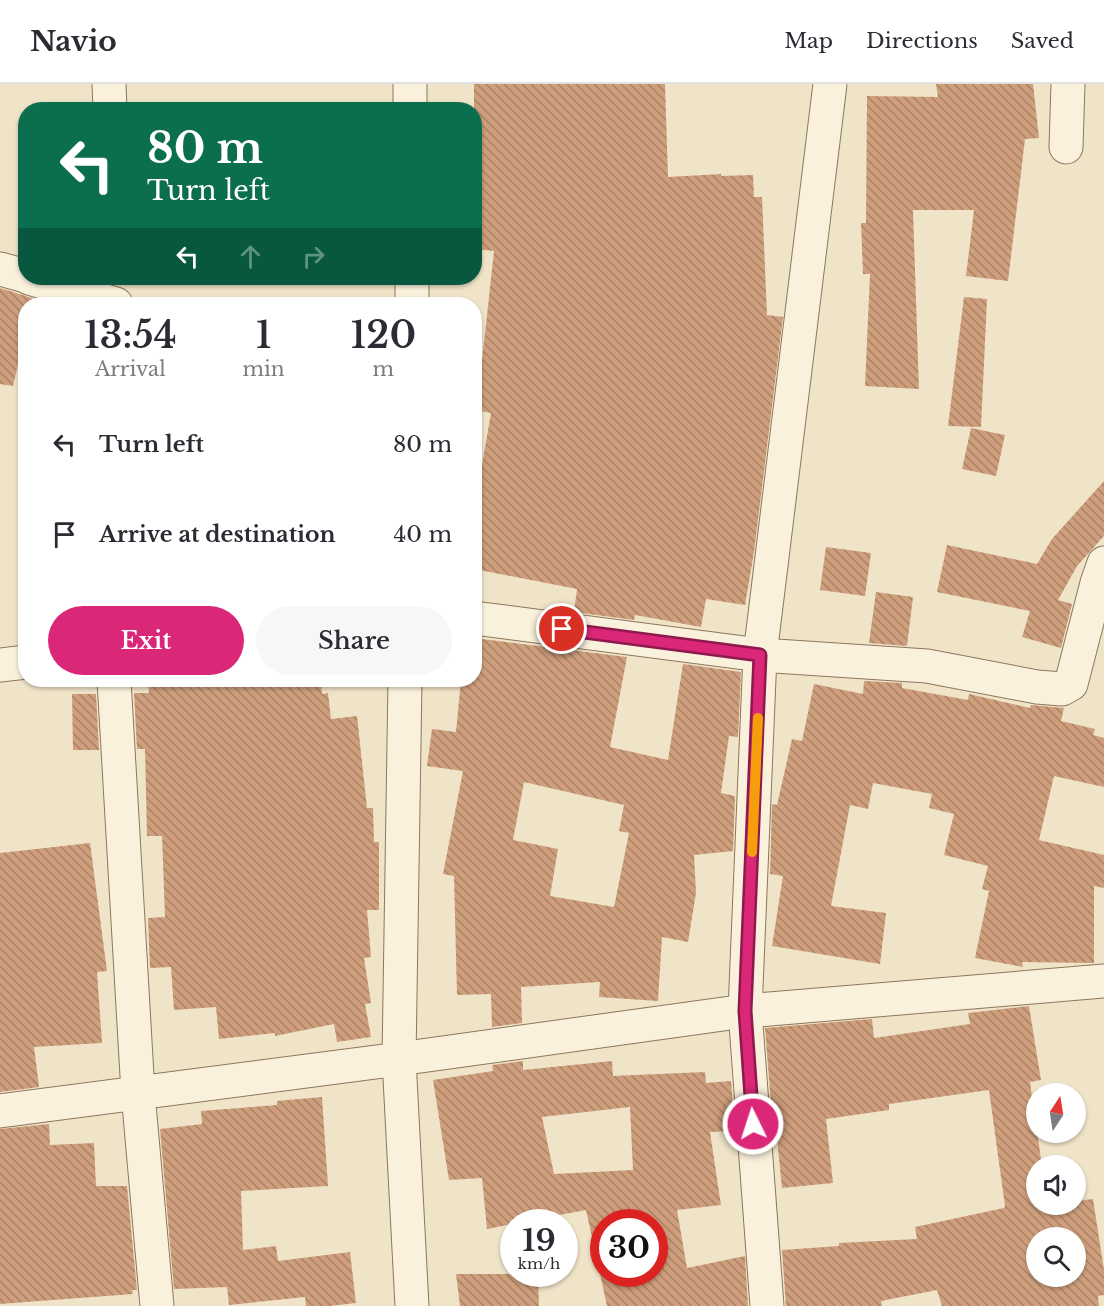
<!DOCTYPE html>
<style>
:root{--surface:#fff;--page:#f7f7f7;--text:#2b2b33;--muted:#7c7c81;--line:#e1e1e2;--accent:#db2777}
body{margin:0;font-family:"Libre Baskerville",serif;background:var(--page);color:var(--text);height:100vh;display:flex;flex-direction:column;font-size:22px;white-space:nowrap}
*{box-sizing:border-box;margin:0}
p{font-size:20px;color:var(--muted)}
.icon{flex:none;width:33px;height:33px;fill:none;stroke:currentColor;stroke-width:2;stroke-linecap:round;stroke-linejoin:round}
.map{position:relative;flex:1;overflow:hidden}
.sheet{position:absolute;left:18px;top:213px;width:464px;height:390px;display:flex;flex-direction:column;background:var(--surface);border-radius:24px;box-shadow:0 2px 4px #0004}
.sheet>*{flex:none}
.guide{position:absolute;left:18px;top:18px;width:464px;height:183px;border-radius:24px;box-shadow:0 2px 4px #0004;background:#0b6e4f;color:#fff;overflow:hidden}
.needle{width:39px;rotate:12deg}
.tools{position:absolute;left:1026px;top:999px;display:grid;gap:12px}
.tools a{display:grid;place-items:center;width:60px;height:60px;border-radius:50%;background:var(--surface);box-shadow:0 2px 4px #0004;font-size:30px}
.speed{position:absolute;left:500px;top:1125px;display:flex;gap:12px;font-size:30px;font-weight:700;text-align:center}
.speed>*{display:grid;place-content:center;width:78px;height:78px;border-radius:50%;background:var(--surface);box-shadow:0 2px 4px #0004;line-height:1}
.speed small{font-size:15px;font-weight:400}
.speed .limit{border:9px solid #d22;background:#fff;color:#111}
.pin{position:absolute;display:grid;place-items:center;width:51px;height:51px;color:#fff;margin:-26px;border:3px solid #fff;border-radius:50%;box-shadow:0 2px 6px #0007}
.me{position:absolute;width:66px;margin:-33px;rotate:356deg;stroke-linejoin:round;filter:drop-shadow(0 0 4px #0008)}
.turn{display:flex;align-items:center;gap:21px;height:126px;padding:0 30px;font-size:27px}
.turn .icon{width:78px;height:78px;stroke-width:2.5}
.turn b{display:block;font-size:42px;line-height:51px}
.lanes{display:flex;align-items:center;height:57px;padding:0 30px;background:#0003;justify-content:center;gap:30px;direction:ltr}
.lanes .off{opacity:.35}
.eta{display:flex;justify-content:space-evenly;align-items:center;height:102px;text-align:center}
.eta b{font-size:36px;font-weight:600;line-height:42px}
.action{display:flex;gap:12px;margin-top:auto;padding:12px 30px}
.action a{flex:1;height:69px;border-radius:36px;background:var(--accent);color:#fff;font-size:24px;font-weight:600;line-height:69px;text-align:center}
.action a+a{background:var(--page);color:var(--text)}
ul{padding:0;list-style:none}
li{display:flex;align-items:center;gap:18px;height:90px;padding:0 30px}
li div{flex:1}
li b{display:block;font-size:22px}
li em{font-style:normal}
header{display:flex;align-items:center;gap:36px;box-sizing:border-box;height:84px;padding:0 30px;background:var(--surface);border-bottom:2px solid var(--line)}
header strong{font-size:28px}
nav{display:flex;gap:33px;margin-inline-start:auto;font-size:21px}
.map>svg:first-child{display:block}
</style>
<header>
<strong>Navio</strong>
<nav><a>Map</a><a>Directions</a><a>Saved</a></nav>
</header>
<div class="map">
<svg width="1104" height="1222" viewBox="0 0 1104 1222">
<defs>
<pattern id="building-back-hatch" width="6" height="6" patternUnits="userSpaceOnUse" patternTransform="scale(1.5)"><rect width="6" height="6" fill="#cf9f7d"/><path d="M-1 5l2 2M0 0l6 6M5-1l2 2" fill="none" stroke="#a98266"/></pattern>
</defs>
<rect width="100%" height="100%" fill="#f0e4c8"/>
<path fill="url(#building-back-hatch)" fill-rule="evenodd" d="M474,0h191l3,93 53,-3v2l32,-1 1,22h8l5,118 16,2 -29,235 -9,53 -39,-6 -5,28 -66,-12 -1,5 -60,-8 3,-23 -103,-20v-75h3l14,-81 -17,-3v-51l8,2 12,-110 -20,-2z
M936,0h97l6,54 -14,1 -17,142 -42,-5 8,-66h-61l6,179 -54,-3 5,-112h-7l-2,-51h5l1,-127 71,1z
M0,204l32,10 -1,6h-5v25l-13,57 -13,-2z
M964,213l23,2 -6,128 -33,-1z
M971,344l34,7 -9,41 -34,-7z
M1104,397v55l-27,30 -19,34 14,4 -11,44 -39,-11 8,-26 -93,-19 10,-47 90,19 15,-25z
M826,463l45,6 -6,43 -45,-6z
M876,508l37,5 -6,49 -38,-3z
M474,554l153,19 -17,90 58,13 15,-96 58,8 -3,65 -9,-1 -8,57 14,3 -2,55 -39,4 2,38 -8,49 -26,-5 -4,64 -59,-4 1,-15 -79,5 1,36 -30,4 -1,-33 -34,1 -3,-119 -11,-2 20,-103 -36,-5 5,-37 24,3 5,-52h13zM524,698l100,23 -5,26 10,2 -15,74 -64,-11 8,-47 -45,-9z
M148,596h173l1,14 6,-1 3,26 26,-3 10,92h6l1,34h5v68h-12l4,47 -7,1 7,45 -6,1 6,33 -34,5 -3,-18 -59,12v-3l-56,6 -3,-32 -42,3 -3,-43 -21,1 -2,-50 17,-1 -3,-81h-15l-2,-87h-8l-3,-56h15z
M864,597l38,2v5l66,12 1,-6 61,14 1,-3 33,3 -3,13 34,8 -2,6 11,3v49l-50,-11 -15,64 65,15v33l-10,-2v77l-72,-1 1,5 -48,-9 14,-67 -7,-2 6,-23 -44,-11 10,-41 -25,-6 3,-14 -59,-11 -5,26 -18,-4 -19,101 55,7 -6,51 -108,-18 11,-70 -13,-2 2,-70 5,1 15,-66 10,2 12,-57 49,10z
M72,610h24l3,56h-26z
M90,759l17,128 -10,1 5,71 -68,4 5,40 -39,5v-239z
M1029,922l12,74 -11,2 12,84h-6v38h40v-3l17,-2 11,71v25l-6,1 1,10h-157l-5,-16 -56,11 1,5h-96l-4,-56 57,-4v-3l78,-4 -2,-12 89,-19 1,-2 -16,-116 -100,14v6l-63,9 7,64 -51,5 -6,-59h-3l-8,-101 107,-9 2,19 96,-14 -2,-11zM1036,1154h40v38h-40z
M523,977v9l89,-9 1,15 92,-4 1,11 25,-2 4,50 -25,1 11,73 -44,5 10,58 58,-12 3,50h-141l-21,-96 -64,12h-9v2l-26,5 -5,-51 -33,2 -16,-100 60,-9 -1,-6zM630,1023l3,63 -79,4 -12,-57zM603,1138h51v52h-51z
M322,1013l6,89 -87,5 2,59 33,-4 2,15 72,-9 6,51 -26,3h-24l-1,-9 -76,8 -2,-18 -53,2 -14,-160 42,-5 -1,-13 76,-6v-4z
M49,1040l1,21 44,-2 2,43h31l10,104h-5l1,4 -133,10v-175z
M456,1190h82l1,32h-79z"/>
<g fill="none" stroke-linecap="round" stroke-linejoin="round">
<defs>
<path id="minor" d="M109,0l1,26
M410,0v26
M1066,63l2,-63
M0,185l26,7
M29,194l87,26
M412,194v26
M474,534l286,37 167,11 110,21 25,2 9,-5 26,-101 7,-20
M0,581l26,-3
M114,596l24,413 19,213
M405,596l-6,379 13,247
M0,1027l399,-52 346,-48 359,-30
M767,1222l-22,-295 15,-356 70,-571"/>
</defs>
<use href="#minor" stroke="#8d765c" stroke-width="35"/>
<use href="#minor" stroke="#faf1dc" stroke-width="33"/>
</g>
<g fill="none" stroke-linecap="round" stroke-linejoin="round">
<defs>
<path id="route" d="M562,545l198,26 -15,356 8,113"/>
</defs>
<use href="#route" stroke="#8e194d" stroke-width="15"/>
<use href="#route" stroke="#db2777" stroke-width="10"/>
<path stroke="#f59e0b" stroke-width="10" d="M752,768l6,-134"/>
</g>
</svg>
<div class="tools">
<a><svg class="needle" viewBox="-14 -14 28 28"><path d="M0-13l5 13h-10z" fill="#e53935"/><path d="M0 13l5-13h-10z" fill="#7c7c81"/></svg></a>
<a><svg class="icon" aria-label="sound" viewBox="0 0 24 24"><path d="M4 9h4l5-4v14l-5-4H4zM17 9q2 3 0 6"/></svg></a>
<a><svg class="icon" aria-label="search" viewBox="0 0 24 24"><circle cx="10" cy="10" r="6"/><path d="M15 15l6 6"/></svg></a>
</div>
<div class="speed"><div>19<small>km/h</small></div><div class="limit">30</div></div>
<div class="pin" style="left:562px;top:545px;background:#d93025"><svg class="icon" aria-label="arrive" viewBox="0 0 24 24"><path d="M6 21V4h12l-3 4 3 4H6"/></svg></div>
<svg class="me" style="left:753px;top:1040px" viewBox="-20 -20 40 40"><circle r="17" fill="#db2777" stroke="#fff" stroke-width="3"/><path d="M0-11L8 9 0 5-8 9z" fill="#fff"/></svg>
<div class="guide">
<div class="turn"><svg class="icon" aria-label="left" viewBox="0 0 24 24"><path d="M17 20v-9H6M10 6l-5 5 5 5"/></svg><div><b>80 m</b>Turn left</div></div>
<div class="lanes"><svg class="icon" aria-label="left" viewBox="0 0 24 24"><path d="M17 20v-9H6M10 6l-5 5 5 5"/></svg><svg class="icon off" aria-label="ahead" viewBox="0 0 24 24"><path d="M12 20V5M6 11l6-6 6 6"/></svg><svg class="icon off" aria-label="right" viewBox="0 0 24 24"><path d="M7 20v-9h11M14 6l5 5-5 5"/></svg></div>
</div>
<section class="sheet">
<div class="eta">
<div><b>13:54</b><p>Arrival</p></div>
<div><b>1</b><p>min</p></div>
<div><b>120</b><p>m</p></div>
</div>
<ul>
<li><svg class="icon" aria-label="left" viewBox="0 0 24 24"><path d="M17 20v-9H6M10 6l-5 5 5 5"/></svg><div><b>Turn left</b></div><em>80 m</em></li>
<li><svg class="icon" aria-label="arrive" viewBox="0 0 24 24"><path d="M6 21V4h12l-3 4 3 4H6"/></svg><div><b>Arrive at destination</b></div><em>40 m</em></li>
</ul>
<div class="action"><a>Exit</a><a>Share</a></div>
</section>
</div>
